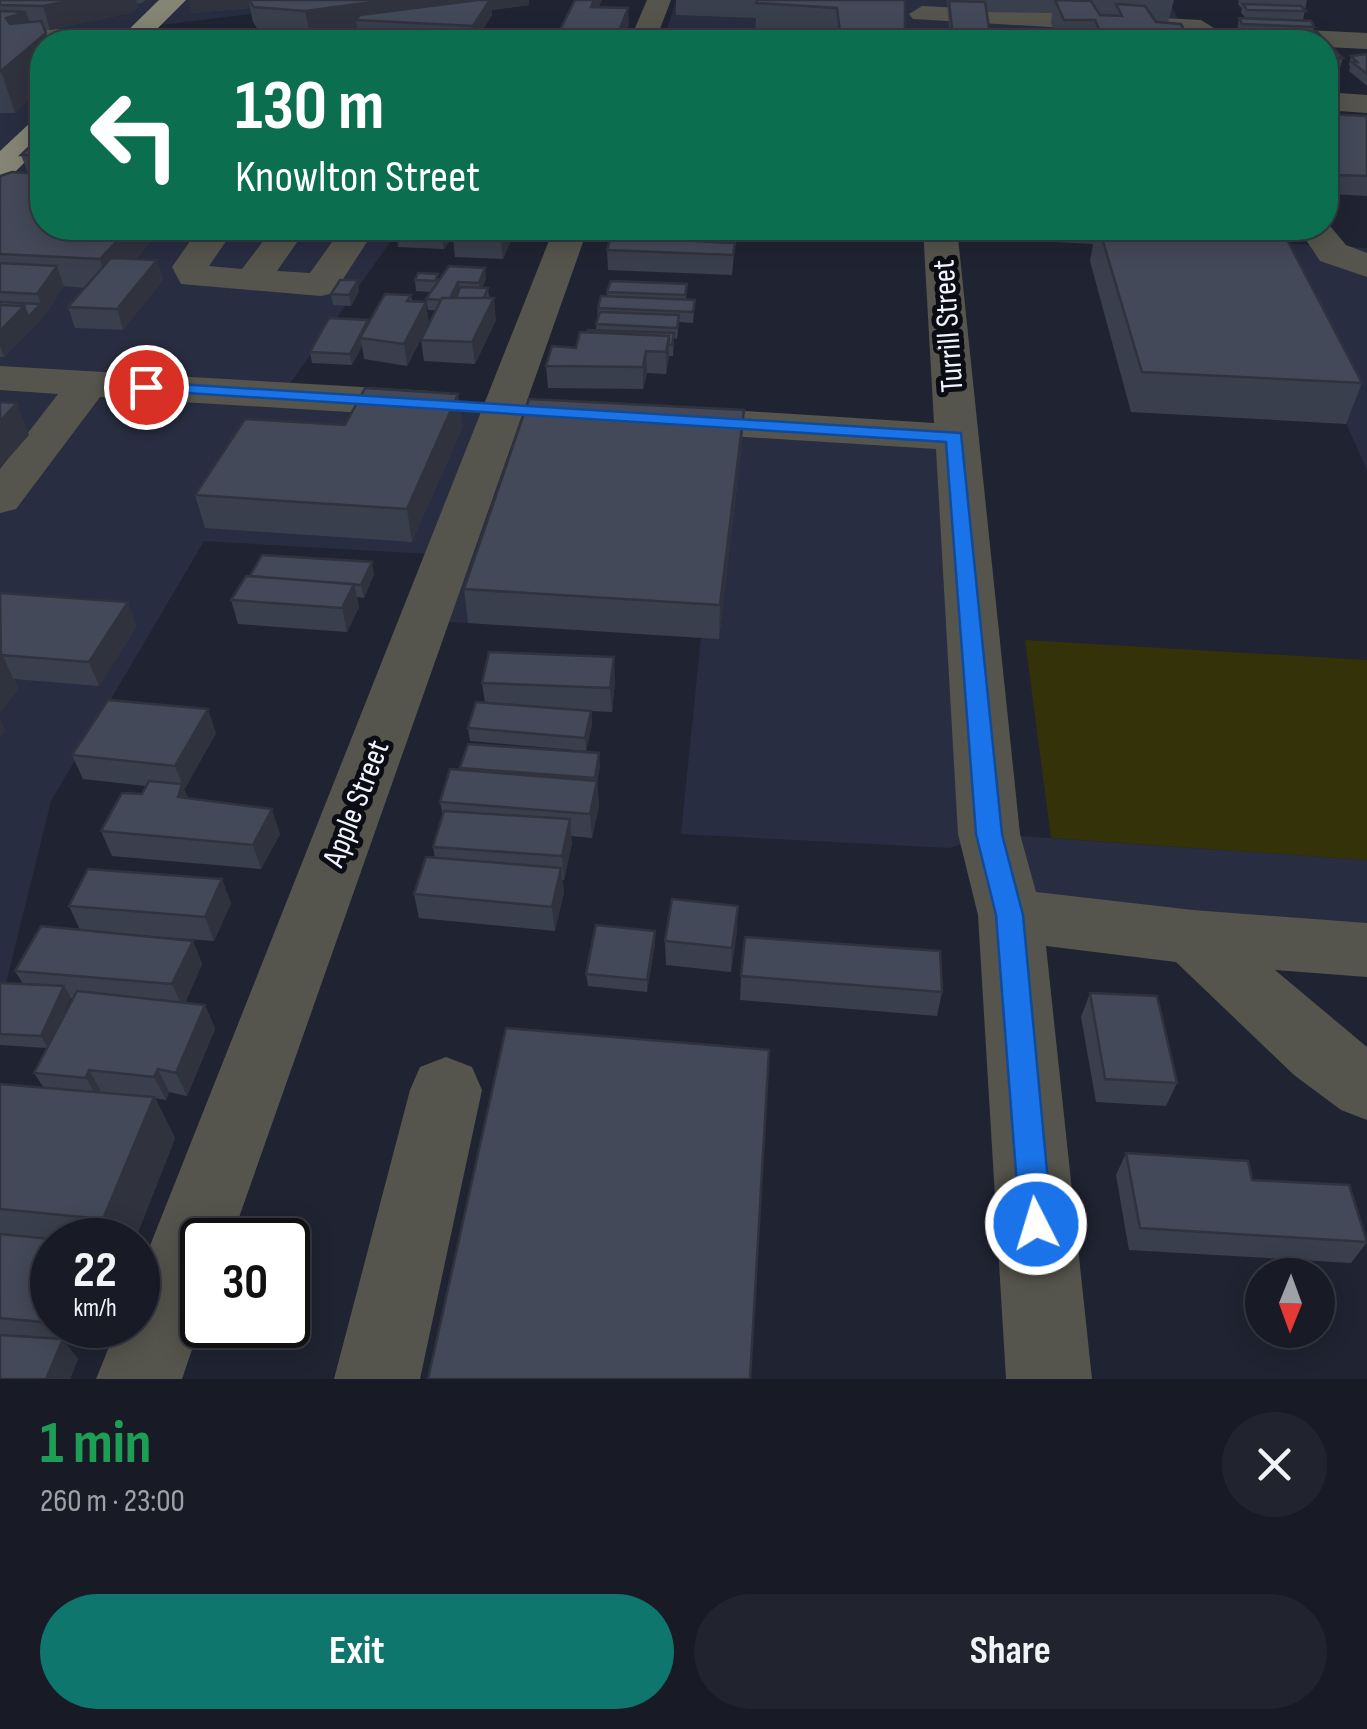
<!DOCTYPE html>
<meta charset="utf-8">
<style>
:root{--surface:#181b26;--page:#21242e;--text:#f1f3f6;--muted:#9fa1a7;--line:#363943;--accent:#0f766e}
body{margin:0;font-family:"Sofia Sans Condensed",sans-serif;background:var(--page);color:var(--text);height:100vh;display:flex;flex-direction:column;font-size:38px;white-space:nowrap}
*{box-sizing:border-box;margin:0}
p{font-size:32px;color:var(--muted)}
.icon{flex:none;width:55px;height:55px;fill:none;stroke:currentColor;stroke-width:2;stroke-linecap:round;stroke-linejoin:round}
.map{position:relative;height:1379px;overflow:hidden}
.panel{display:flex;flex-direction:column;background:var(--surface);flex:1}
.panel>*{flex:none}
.guide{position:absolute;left:30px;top:30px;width:1308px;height:210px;border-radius:40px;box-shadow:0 5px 25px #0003,0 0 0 2px var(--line);background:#0b6e4f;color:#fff;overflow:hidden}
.needle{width:65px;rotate:181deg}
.buttons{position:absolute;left:1245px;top:1258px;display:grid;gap:20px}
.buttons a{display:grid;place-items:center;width:90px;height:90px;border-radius:50%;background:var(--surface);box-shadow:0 5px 25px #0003,0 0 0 2px var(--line);font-size:50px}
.speed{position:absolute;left:30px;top:1218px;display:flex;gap:20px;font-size:50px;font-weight:700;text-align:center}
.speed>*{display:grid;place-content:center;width:130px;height:130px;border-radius:50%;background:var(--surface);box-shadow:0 5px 25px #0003,0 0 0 2px var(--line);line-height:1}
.speed small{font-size:25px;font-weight:400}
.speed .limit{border:5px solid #111;border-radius:15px;background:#fff;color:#111}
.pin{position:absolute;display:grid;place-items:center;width:85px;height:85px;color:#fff;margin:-42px;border:5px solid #fff;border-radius:50%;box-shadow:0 2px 10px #0007}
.me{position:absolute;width:110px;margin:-55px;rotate:355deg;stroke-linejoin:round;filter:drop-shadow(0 0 8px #0008)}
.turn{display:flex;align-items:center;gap:35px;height:210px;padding:0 40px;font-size:45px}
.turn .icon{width:130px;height:130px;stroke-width:2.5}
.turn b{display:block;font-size:70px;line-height:85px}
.round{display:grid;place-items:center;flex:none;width:105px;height:105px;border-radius:52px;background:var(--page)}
.summary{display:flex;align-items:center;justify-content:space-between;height:170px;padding:0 40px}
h1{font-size:60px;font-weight:700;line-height:75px;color:#1e9e55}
.primary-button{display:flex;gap:20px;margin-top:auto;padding:20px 40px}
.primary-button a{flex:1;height:115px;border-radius:60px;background:var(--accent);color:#fff;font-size:40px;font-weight:700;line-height:115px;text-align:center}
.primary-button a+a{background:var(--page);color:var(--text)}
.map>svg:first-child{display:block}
</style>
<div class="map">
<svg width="1367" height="1379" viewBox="0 0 1367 1379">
<rect width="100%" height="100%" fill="#202432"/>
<path fill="#282d41" d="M0,0h328l-4,5 -179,22 -16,15h-87v86l-10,10 10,90h358l-118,167 672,42 35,397 378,26v90l-308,-29 -70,-87 -39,14 -269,-14 20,-196 -278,-18 24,-65 -243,-14 -153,260 -51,206z
M677,0h491l23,42h-529z
M1280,243l87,5v222l-30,-67z"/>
<path fill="#333209" d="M1025,640l342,20v200l-316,-22z"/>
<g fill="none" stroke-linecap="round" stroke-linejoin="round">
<path fill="#55554d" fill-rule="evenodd" d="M647,0h24l-16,42h-26z
M922,6l279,14 13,8 -13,8 -288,-17 -4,-5z
M1247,27l120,6v16l-42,-2v-5l-87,-1 -4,-6 4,-6z
M0,28l254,6 13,8 -267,2z
M1325,92l42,3v18l-42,-3z
M1325,220l21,25 21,8v24l-47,-16 -22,-33h27z
M195,228h34l2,6 -22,32 33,3 31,-41h34l-30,43 33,2 32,-45h34l-42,65 -13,3 -140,-12 -9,-17 23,-33z
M554,228h34l-357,1012h-29v80l-20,59h-86l22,-54h20v-49z
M923,228h34l63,606 16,58 157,18 174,13v54l-92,-7 92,77v73l-26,-10 -47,-35 -118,-113 -130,-16 46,433h-86l-28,-464 -20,-81 -22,-385 -269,-17 -15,-4 -7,-9 7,-9 15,-4 267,17z
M0,366l431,25 15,4 6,9 -6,9 -15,4 -331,-20 -84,112 -16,4v-44l58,-75 -58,-4z
M446,1057l26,10 10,23 -62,289h-86l76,-289 10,-23z"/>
<path fill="#858575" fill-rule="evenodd" d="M159,0h27l-42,42h-28z
M42,119v26l-31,31 -11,3v-28l31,-29z"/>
</g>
<path fill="#3a3f4d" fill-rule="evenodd" d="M0,0h146l-4,3 -5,1 1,3 -8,6 -80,17h-6l4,12h-6v45l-27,26h-15z
M189,0h340v5l-37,5v5l-17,27 -117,-6 -1,-8 -47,6 -51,-3 -6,-9 -3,-14 -58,5z
M676,0h229l-1,42h-68l-1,-4 -80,-5 1,-15 -80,-3z
M947,0h227l-6,23 22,19h-131l-8,-19 1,-10 -66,-1 5,30h-41z
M1237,0h70l-4,20 -58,-2 -4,-6 1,-3 -4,-5 1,-3z
M1239,18l72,3 3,6 -1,5h4l26,26 -10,32 -8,-1v-47h-85l-4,-5z
M629,24l-7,18h-61l-1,-12z
M1367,54v32l-18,-15 1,-4 -1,-2 2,-9z
M1325,114l42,2v80l-35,-2 -7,-12z
M42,135v93h154l-12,13 -32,-1 -16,19 21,1 6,20 -40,50 -48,-2 -7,-21 17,-19 -21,-2 -19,29 -41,42h-4v-181l28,-3 -7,-18z
M403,228h112v3l-12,28 -48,-2 -2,-20 3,-5 -12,17 -46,-2 -1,-10z
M602,228h130v7l-130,-5z
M974,228h267l-1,2 122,153 -16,41 -215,-12 -41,-151 3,-17 -117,-6z
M735,243l-3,32 -124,-5 -1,-20z
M486,278l-4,10h6l1,10 7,22 -21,44 -51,-3 -3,-21 7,-14 -21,40 -43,-7 -2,-13 -10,19 -40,-2 -2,-11 58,-32v3l43,-28 1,7 17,22 7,-14h-8l-2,-11 5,-7 -15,-1 -1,-11z
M687,284l-1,16h9l-2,23 -14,-1 -2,17 -3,-1 -1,18h-4l-3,18 -19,-1 -4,16 -95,-1 -2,-22 30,-18 11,-16 9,-2 2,-22 9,-11v-5z
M359,291l-8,15 -18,-1 -2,-11z
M744,410l-2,32 -23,197 -251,-16 -4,-34z
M345,425l118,1 -51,116 -207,-14 -10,-33z
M374,574l-10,24 -7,-1 2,10 -12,25 -109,-8 -7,-24z
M0,593l137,33 -38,60 -85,-7 4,10 -18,24z
M615,681l-3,31 -21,-1 1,13 -6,27 -116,-10 -2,-13 17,-25 -3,-20z
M216,733l-32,57 4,8 92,36 -19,35 -149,-13 -11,-25 41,-37 4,-8 -63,-7 -11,-24z
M600,766l-3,15 2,24 -7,33 -21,-2 1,7 -8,37h-2l2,12 -9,39 -136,-13 -5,-24 21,-36 -2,-11 10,-31 -3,-14 20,-32z
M231,903l-17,38 -101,-8 80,8 9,23 -17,39 20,2 10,24 -28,67 -18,-4 -3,8 -11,-2 20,40 -40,102h-83v85h35l-8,19 -14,-1 13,16 -8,20h-70v-295l44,4 -10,-15 13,-25 -47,-3v-62l23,1 -8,-13 65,-41 -11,-24zM70,998h3l-18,35z
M737,930l-6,42 -65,-7 -1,-24z
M655,943l-8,49 -59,-6 -2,-12z
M741,976l201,16 -5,24 -197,-16z
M1090,993l87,90 -11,23 -70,-4 -15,-85z
M1126,1153l126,27 115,62 -16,21 -222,-13 -13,-75z"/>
<path fill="#30333e" d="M74,0h62l2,7 -8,6 -80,17 -7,-24z
M189,0h59l2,8 -58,5z
M388,0h141v5l-37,5v5l-17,27 -2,-16 -117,-6 1,8 -47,6 -5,-23z
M594,0h8l-11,23v-16z
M628,8l1,16 -7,18h-4v-8z
M26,12l10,30 10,-9 2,9h-6v45l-27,26 -14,-42 5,-53z
M129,228h20l3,12 -43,49 -9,-30z
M180,228h16l-12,13z
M450,228h8l-14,21 -2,-10z
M506,228h9v3l-12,28 -2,-20z
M157,260l6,20 -40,50 -6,-21z
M57,266l7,21 -19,28 -8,-21z
M485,268l1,10 -6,16 -1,-11z
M358,280l1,11 -8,15 -2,-11z
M458,282l2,11 -9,18 -2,-11z
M494,298l2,22 -21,44 -3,-22z
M426,302l3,22 -22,42 -3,-22z
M41,304l4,11 -13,13 -4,-11z
M24,306l8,22 -28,29 -4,-11v-15z
M368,320l2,11 -10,7 2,8 -10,19 -2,-11z
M669,336v22l-3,16v-22z
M646,351l1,22 -4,16v-22z
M458,394l5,32 -51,116 -5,-33z
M17,403l12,32 -29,33v-47z
M744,410l-2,32 -23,197 1,-34z
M372,562l2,12 -10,24 -3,-13z
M354,584l5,23 -12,25 -5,-24z
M128,602l9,24 -38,60 -10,-24z
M2,654l16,35 -18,24v-56z
M614,657l1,24 -3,31 -2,-24z
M208,709l8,24 -32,57 7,18 -13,-11 4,-13 -7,-18z
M591,711l1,13 -6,27 -1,-13z
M0,719l6,12 -6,7z
M599,753l1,13 -3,15 2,24 -7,33 -2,-24 5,-25v-11z
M272,809l8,25 -19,35 -8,-24z
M570,819l2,24 -8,37 -2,-24z
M561,868l3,24 -9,39 -3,-24z
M222,879l9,24 -17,38 -9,-24z
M738,906l-1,24 -6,42 1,-24z
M655,931v12l-8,49v-12z
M193,941l9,23 -19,44 -11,-24z
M64,986l7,12 -23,50 -7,-12z
M205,1005l10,24 -28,67 -11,-23z
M158,1069l11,23 -3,8 -12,-23z
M89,1070l13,23 -3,8 -13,-23z
M154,1097l21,41 -40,102h-18l-14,-21z
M65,1325h22l-8,19z
M63,1339l15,20 -8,20h-24z"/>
<path fill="#444959" stroke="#30333e" stroke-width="2.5" d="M0,0h74l-31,6 -43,-1z
M249,0h139l-83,11 -51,-4z
M478,0h12l-17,26 -117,-6 4,-5z
M575,0h19l-3,7 37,1 -10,26 -58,-4z
M757,0h148v35l-65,-3 -3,-24 -81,-5z
M1055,0l36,1 9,14 22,1 -6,-12 29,2 11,16 25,2 9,18 -87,-3 -8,-19h-31z
M949,1l36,1 6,38 -38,-1z
M1243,4l58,2 5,5 -59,-1z
M0,11l26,1 -20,6 4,6 31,-3 5,12 -45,38h-1z
M1239,18l72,3 3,6 -72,-3z
M1238,29l49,1 2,4v2l-12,-1 4,5 -15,-1 -23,-3z
M1290,31l27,1 26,26 -18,-1v-15h-57l-2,-3 31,1z
M1367,54v20l-15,-12h5l-6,-6z
M1325,114l42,2v60l-28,-1 -14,-23v-25h3l-3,-5z
M42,135v20h-21z
M12,172l30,2v54h87l-29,31 -100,-5v-78z
M403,228h47l-8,11 -45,-2z
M458,228h48l-5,11 -48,-2z
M1099,228h80l104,4 79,151 -220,-11z
M611,237l124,6 -2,12 -126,-5z
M111,258l46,2 -40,49 -49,-2z
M0,263l57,3 -20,28 -37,-2z
M449,266l36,2 -6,15 -21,-1 -8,16h-8l-1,2 -15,-1z
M418,273l20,1 -3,7 -20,-1z
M340,280h18l-9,15 -18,-1z
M611,281l76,3 -2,11 -78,-3z
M460,287l28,1 -4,10h-28z
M385,294l26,1 -4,6 19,1 -22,42 -44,-6z
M601,296l94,4 -2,12 -95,-4z
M442,298h52l-22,44 -51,-2z
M0,302l41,2 -13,13 -4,-11 -24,-1z
M0,305l24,1 -24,25z
M600,312l79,3 -2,13 -81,-4z
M329,318l39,2 -18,34 -40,-2z
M588,330l86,3 -2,12h-3v-9l-82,-4z
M580,332l89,4 -3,16 -20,-1 -3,16 -97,-1 6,-20 24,2z
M365,388l93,6 -51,115 -212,-14 50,-76 100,6z
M529,399l215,11 -24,195 -256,-16z
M0,402l17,1 -17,18z
M262,555l110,7 -11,23 -111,-9z
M246,576l108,8 -12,24 -111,-8z
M0,593l128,9 -39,60 -88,-7z
M489,652l125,5 -4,31 -128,-5z
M108,700l100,9 -33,57 -103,-11z
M476,702l115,9 -6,27 -117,-10z
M468,744l131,9 -4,25 -135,-10z
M450,769l147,12 -7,33 -150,-12z
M149,781l33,3 -4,13 94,12 -19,36 -152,-14 21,-38 20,1z
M444,811l126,8 -8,37 -129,-9z
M426,857l135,11 -9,39 -138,-13z
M88,869l134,10 -17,38 -136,-11z
M672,899l66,7 -6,42 -67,-7z
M596,925l59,6 -8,49 -61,-6z
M41,926l152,15 -21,43 -157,-13z
M745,937l195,14 2,41 -201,-16z
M0,983l64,3 -23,50 -41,-2z
M77,991l128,14 -29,68 -18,-4 -4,8 -65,-7 -3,8 -52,-5z
M1090,993l67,3 20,87 -72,-4z
M506,1028l263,22 -19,329h-322z
M0,1084l154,13 -51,122 -103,-10z
M1126,1153l122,8 4,19 97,5 18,57 -227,-14z
M0,1234l60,6h-8v83l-52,-5z
M0,1335l63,4 -17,40h-46z"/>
<path fill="#1a73e8" stroke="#114b97" stroke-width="2.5" d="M146,382l815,51 41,401 21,81 29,309 -5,11 -11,5 -11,-5 -5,-11 -24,-309 -20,-81 -30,-392 -806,-52 -3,-3z"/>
<g text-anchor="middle" stroke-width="10" stroke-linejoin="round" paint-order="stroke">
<g font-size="32" fill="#f1f4fe" stroke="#0c0d14">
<text transform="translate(947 326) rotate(-94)" y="11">Turrill Street</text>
<text transform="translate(355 803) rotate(-69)" y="11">Apple Street</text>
</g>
</g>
</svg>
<div class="buttons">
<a><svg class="needle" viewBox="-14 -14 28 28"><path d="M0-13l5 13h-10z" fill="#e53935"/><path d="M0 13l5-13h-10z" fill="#9fa1a7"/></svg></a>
</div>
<div class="speed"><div>22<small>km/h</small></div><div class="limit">30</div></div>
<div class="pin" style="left:146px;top:387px;background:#d93025"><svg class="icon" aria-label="arrive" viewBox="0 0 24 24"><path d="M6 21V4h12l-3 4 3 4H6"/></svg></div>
<svg class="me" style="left:1036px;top:1224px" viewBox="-20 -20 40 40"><circle r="17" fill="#1a73e8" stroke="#fff" stroke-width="3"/><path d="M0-11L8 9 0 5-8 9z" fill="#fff"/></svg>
<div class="guide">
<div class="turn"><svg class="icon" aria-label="left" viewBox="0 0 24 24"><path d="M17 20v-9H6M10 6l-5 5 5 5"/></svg><div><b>130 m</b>Knowlton Street</div></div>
</div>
</div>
<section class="panel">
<div class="summary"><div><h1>1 min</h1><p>260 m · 23:00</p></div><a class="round"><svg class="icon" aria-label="close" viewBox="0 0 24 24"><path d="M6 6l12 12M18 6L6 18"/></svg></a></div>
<div class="primary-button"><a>Exit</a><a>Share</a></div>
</section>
